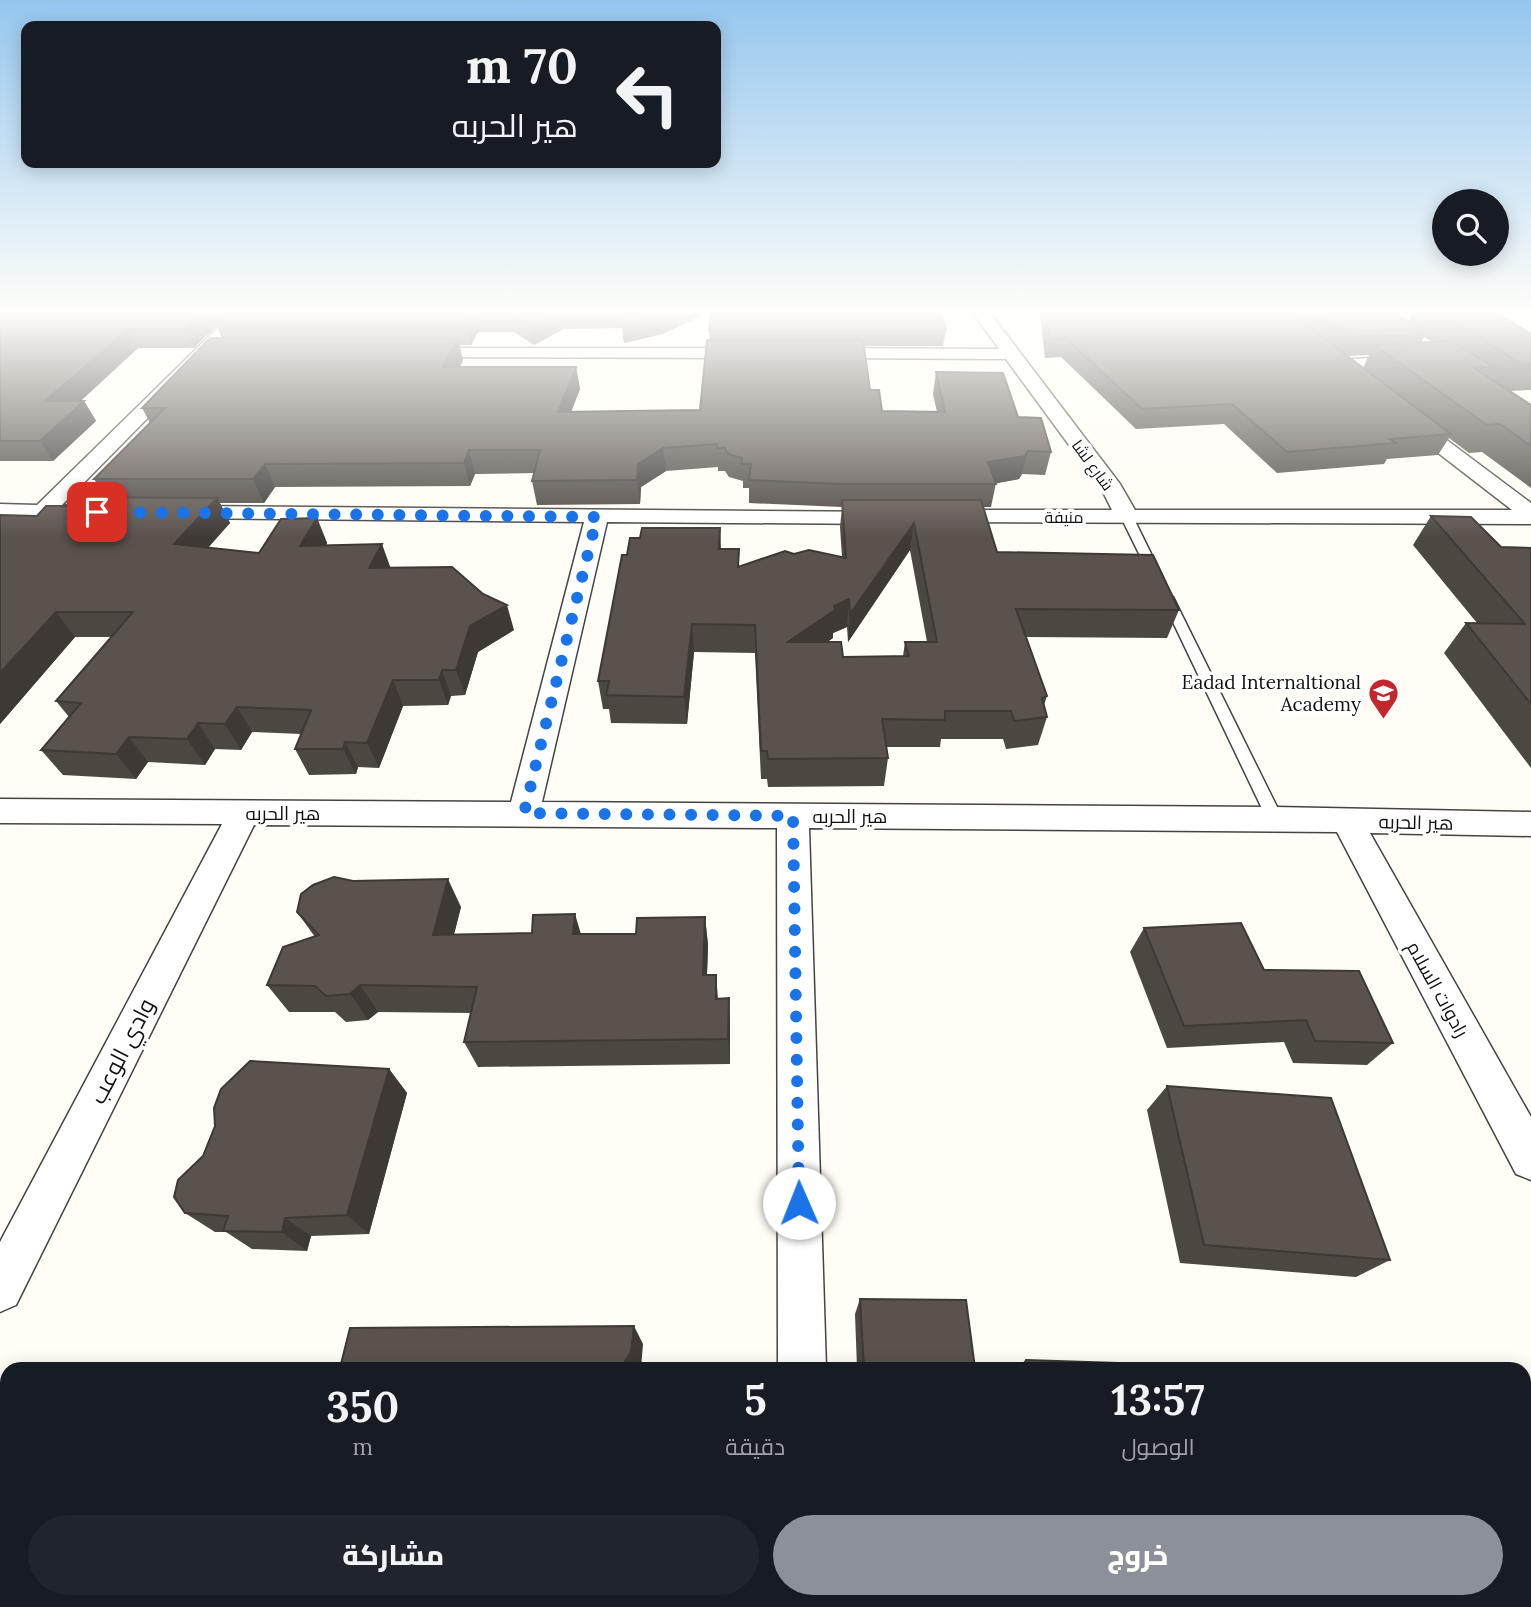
<!DOCTYPE html>
<html lang="ar">
<meta charset="utf-8">
<style>
:root{--surface:#171b24;--page:#20242c;--text:#f1f3f6;--muted:#9ea1a6;--accent:#8c9099}
body{margin:0;font-family:Lora,Cairo,serif;background:var(--page);color:var(--text);direction:rtl;height:100vh;display:flex;flex-direction:column;font-size:26px;white-space:nowrap}
*{box-sizing:border-box;margin:0}
p{font-size:23px;color:var(--muted)}
.icon{flex:none;width:38px;height:38px;fill:none;stroke:currentColor;stroke-width:2;stroke-linecap:round;stroke-linejoin:round}
.map{position:relative;flex:1;overflow:hidden;direction:ltr}
.details{position:absolute;left:0px;top:1362px;width:1531px;height:247px;display:flex;flex-direction:column;background:var(--surface);border-radius:21px 21px 0 0;box-shadow:0 4px 18px #0003;direction:rtl}
.details>*{flex:none}
.hud{position:absolute;left:21px;top:21px;width:700px;height:147px;border-radius:14px;box-shadow:0 4px 18px #0003;direction:rtl;background:#171b24;color:var(--text);overflow:hidden}
.controls{position:absolute;left:1432px;top:189px;display:grid;gap:14px}
.controls a{display:grid;place-items:center;width:77px;height:77px;border-radius:50%;background:var(--surface);box-shadow:0 4px 18px #0003;font-size:35px}
.pin{position:absolute;display:grid;place-items:center;width:60px;height:60px;color:#fff;margin:-30px;border-radius:14px;box-shadow:0 4px 10px #0006}
.me{position:absolute;width:77px;margin:-38px;rotate:359deg;stroke-linejoin:round;filter:drop-shadow(0 0 5px #0008)}
.turn{display:flex;align-items:center;gap:24px;height:147px;padding:0 28px;font-size:32px}
.turn .icon{width:91px;height:91px;stroke-width:2.5}
.turn b{display:block;font-size:49px;line-height:60px}
.eta{display:flex;justify-content:space-evenly;align-items:center;height:119px;text-align:center}
.eta b{font-size:42px;font-weight:800;line-height:49px}
.primary-button{display:flex;gap:14px;margin-top:auto;padding:14px 28px}
.primary-button a{flex:1;height:80px;border-radius:42px;background:var(--accent);color:#fff;font-size:28px;font-weight:800;line-height:80px;text-align:center}
.primary-button a+a{background:var(--page);color:var(--text)}
.map>svg:first-child{display:block}
</style>
<div class="map">
<svg width="1531" height="1607" viewBox="0 0 1531 1607">
<rect width="100%" height="100%" fill="#fffdf5"/>
<g fill="none" stroke-linecap="round" stroke-linejoin="round">
<defs>
<path id="lane" d="M1127,514l6,3 28,57 -2,3 -4,1 -6,-4 -28,-57z
M1167,593l6,4 110,222 -2,4h-12l-2,-4 -106,-222z"/>
<path id="street" d="M233,313h18l-189,192 29,2 3,5 -3,5 -91,1v-14l37,1z
M973,313h17l130,171 15,26h377l-110,-85 -3,-4 3,-4h14l115,86v21l-596,-2 -3,-5 11,-7h169l-10,-20 -96,-131 -183,-1 -9,-5 9,-5 176,1z
M1395,313h106l-8,5 -111,6 -8,-5 2,-3z
M417,348h330l9,5 -9,5 -336,-1 -3,-4 3,-4z
M1408,356l6,1 3,4 -3,4 -79,5 -9,-5 9,-5z
M183,506l709,6 3,5 -3,5 -8,2 -277,-2 -65,280 733,5 256,5v24l-161,-3 161,284v63l-15,-6 -179,-342 -528,-4 17,540h-48l-1,-540 -523,-3 -238,480 -16,7v-70l222,-418 -222,-1v-24l511,3 73,-280 -409,-4 -3,-5z
M778,1601h56v6h-56z"/>
</defs>
<use href="#lane" stroke="#444" stroke-width="3"/>
<use href="#street" stroke="#444" stroke-width="3"/>
<use href="#lane" fill="#fff" fill-rule="evenodd"/>
<use href="#street" fill="#fff" fill-rule="evenodd"/>
</g>
<path fill="#4d4742" fill-rule="evenodd" d="M0,313h707l-45,21 -38,9 -2,-15 -59,1 -29,16 -20,-13h-36l-7,13h-12l4,15 -3,7h116l4,22 -9,23 129,-2 10,-70 -1,-10h237l-3,16h-79l6,44 12,21 55,1 -4,-18 3,-22 82,45 33,35 -6,23 -23,-1 -3,5 -23,4 -5,24h-8l14,45 182,58 -12,28 -141,-1 21,59 -3,9 3,12 -9,28 -32,4 -3,-10h-62l-1,8h-54l2,11 -4,28 -116,1 -1,-8h-6l-6,-126 -61,-1 -7,72 -76,-1 -2,-14h-6l-5,-28 29,-126 13,-17 80,-10 1,21 18,18 55,-13 48,3 -2,-30 2,-20 -93,-4v-15h-6v-7l-14,-4 -4,-6h-7v-4l-52,4 -25,16 -1,17 -103,1 -5,-24 2,-8 -59,1 -5,12 -195,1 -11,16h-44l10,20 -22,25 51,5 58,-35 10,25 -1,3 65,22 123,62 -36,22 -13,43 -14,1 -3,9 -45,1 -24,62 -21,-1 -2,7 -47,1 -14,-26 6,-15 -49,-2 -11,18 -26,-1 -10,16 -57,-3 -12,17 -73,-4 -22,-25 28,-33 -13,-16 55,-64h-36l-75,87 37,-208 29,-10 39,-9 -11,-18 56,-56 -8,-15 80,-70 -5,-12 -23,22h-56l-58,53h4l12,20 -43,40h-53zM910,550l17,92h-22l-2,14 -60,1 -16,-15 6,-4v-5l14,-6 1,15z
M1040,313h356l13,9 4,-9h83l35,21v56l-21,1 21,14v83l-49,-36 -13,1 -20,-15 -11,17 -51,4 -3,5 -107,9 -53,-49 -88,5 -75,-72 -16,1zM1424,337l8,5h-11zM1369,355l-6,13 -16,-12z
M1431,516l70,31 30,1v220l-87,-115 22,-30h11l-64,-78z
M461,907l-7,27h182l69,-17 3,28 -1,30h9l2,23h11l1,26v40l-252,3 -14,-25 7,-29 -93,-1 -10,8 -22,2 -11,-10h-46l-22,-27 48,-48 -18,-25z
M1144,928l120,42 129,73 -26,22 -74,-2 -9,-21 -117,6 -37,-96z
M389,1069l18,24 -38,141 -58,2 -4,15 -55,-2 -26,-17h-11l-30,-19z
M1167,1086l223,174 -34,17 -176,-14 -33,-153z
M860,1299l115,69h-118l-2,-54z
M1026,1360l186,8h-196z
M1302,1601h222l7,6h-228z"/>
<path fill="#3f3936" d="M202,313h28l-36,35 -9,-19z
M473,313l5,19 -7,13 -5,-19z
M554,313h6l3,16 -29,16 -3,-19z
M664,313h43l-45,21 -38,9 -2,-19z
M128,329l10,19 -80,74 -13,-21z
M458,339l5,21 -15,28 -5,-21z
M576,367l4,22 -18,46 -4,-23z
M84,401l12,20 -43,40 -13,-20z
M663,448l3,23 -25,16 -1,17 -3,-24 1,-16z
M469,450l6,24 -5,12 -6,-23z
M1028,451l-6,23 -3,5 -26,5 -5,-22z
M265,464l10,23 -11,16 -11,-24z
M217,498l13,25 -42,46 -14,-25z
M317,518l10,25 -15,29 -12,-26z
M914,523l-4,27 -62,92 2,-28z
M382,544l9,25 -22,-1z
M849,599l-2,28 -14,6v5l-46,32 1,-28 46,-36z
M507,605l7,25 -36,22 -13,43 -9,-25 14,-44z
M56,612l19,25 -75,87v-51z
M692,624l2,28 -7,72 -3,-27z
M442,670l9,26 -3,9 -9,-25z
M393,680l10,26 -24,62 -12,-25z
M237,707l15,25 -11,18 -16,-26z
M198,723l17,26 -10,16 -18,-26z
M129,737l19,25 -12,17 -20,-25z
M345,742l13,25 -2,7 -13,-25z
M448,879l13,28 -14,55 -14,-27z
M575,914l8,27 -10,-7z
M705,917l3,28 -2,56 -3,-26z
M360,985l18,27 -10,8 -18,-26z
M729,998l1,26v40l-2,-25z
M389,1069l18,24 -38,141 -22,-19z
M285,1218l26,18 -4,15 -25,-19z
M634,1326l9,18 -2,24h-20z
M608,1601h13l-1,6h-13z"/>
<path fill="#5a524d" stroke="#3f3936" stroke-width="2" fill-rule="evenodd" d="M0,313h202l-17,16h-57l-83,72h39l-44,40h-40z
M228,313h326l-23,13 -21,-13h-37l-7,13 -249,-1z
M623,313h41l-42,11z
M711,313h229l6,17h-237z
M1046,313h244l161,121 -61,5 6,4 -109,9 -55,-48 -90,5 -76,-71 -16,1z
M1318,313h78l30,21 -75,3z
M1441,313h55l35,21v30l-8,1z
M210,338l248,1 -15,28h133l-18,45 142,-2 7,-70h156l7,50h9l3,21 63,1 -9,-40 67,1 15,44 23,1 10,34 -23,-1 -3,5 -37,6 8,22h-155l-92,-4 2,-16h-9v-6l-14,-4 -3,-6h-8v-4l-54,4 -25,16 -1,16 -105,1 8,-31h-71l-5,13 -199,1 -12,15h-159l71,-71h-23z
M1451,341l43,26 -20,1 57,37v41l-31,-22 -13,1 -113,-80z
M75,497l142,1 -43,46 85,9 22,-34 36,-1 -17,28 82,-2 -13,24 83,-1 31,27 24,11 -37,21 -14,44h-14l-3,10h-46l-26,63 -22,-1 -2,7h-48l16,-39 -74,-3 -12,17 -27,-1 -11,16 -58,-2 -13,17 -75,-4 40,-47 -25,-2 77,-89h-77l-56,61v-158l37,1 9,-10h20z
M842,500h139l16,52 156,3 26,55 -163,-1 31,87 -5,2 5,19 -33,4 -3,-10h-66v9l-63,-1 6,39 -120,1 -1,-8h-6l-6,-126 -63,-1 -8,73 -78,-2 3,-14h-11l24,-126h5l3,-17h10l2,-10h78l-1,21h20l-1,18 47,-16 9,3 15,-4 37,8zM914,523l23,119h-32l4,14 -66,1 -2,-15h-53l47,-32 -1,-4 15,-7 1,15z
M1431,516l40,1 30,30 30,1v156l-65,-81 59,1z
M334,877l19,4 95,-2 -15,56 99,-2 1,-18 42,-1 -2,20h63l1,-16 68,-1 -2,58h13v24l13,-1 -1,41 -264,3 13,-55 -117,-2 -10,9 -24,2 -11,-10 -48,-1 16,-38 36,-12 -22,-23 4,-18 12,-9z
M1241,923l23,47 95,1 34,72 -78,-2 -9,-21 -122,6 -40,-98z
M250,1061l139,8 -42,146 -62,3 -3,14 -59,-1 5,-15 -43,-3 -11,-16 4,-17 25,-24 12,-30 -1,-18 7,-19z
M1167,1086l164,12 59,162 -186,-15z
M860,1299l106,1 9,68h-111z
M634,1326l-3,26 -10,16h-281l10,-40z
M1026,1360l185,6 1,2h-189z
M1524,1589l7,16v2h-190l-2,-6h185z
M282,1601h326l-1,6h-327z"/>
<linearGradient id="sky" x2="0" y2="1"><stop stop-color="#95c6ee"/><stop offset="0.58" stop-color="#fffefa"/><stop offset="1" stop-color="#fffefa" stop-opacity="0"/></linearGradient>
<rect width="1531" height="538" fill="url(#sky)"/>
<g fill="none" stroke-linecap="round" stroke-linejoin="round">
<path stroke="#1a73e8" stroke-width="12" stroke-dasharray="0 21.6" d="M97,512l500,5 -73,296 269,3 6,387"/>
</g>
<defs>
<symbol id="school-pin" viewBox="-11 -11 22 30"><path d="M0 17L-7.5 6A9.5 9.5 0 1 1 7.5 6Z" fill="#c4262e" stroke="#fff"/><path d="M0-5L7-2L0 1L-7-2ZM-4 1L0 2.5L4 1V4Q0 6-4 4Z" fill="#fff"/></symbol>
</defs>
<g fill-rule="evenodd">
<use href="#school-pin" x="1366" y="676" width="35" height="47"/>
</g>
<g text-anchor="middle" stroke-width="7" stroke-linejoin="round" paint-order="stroke">
<g font-size="16" fill="#111" stroke="#fff">
<text transform="translate(1093 465) rotate(54)" y="6">شارع لشا</text>
<text x="1064" y="523">منيفة</text>
</g>
<g font-size="19" fill="#111" stroke="#fff" text-anchor="end">
<text x="1361" y="689">Eadad Internaltional<tspan x="1361" dy="22">Academy</tspan></text>
</g>
<g font-size="19" fill="#111" stroke="#fff">
<text x="283" y="820">هير الحربه</text>
<text x="850" y="823">هير الحربه</text>
<text transform="translate(1416 822) rotate(1)" y="7">هير الحربه</text>
<text transform="translate(1438 989) rotate(61)" y="7">رادوات السلام</text>
</g>
<g font-size="23" fill="#111" stroke="#fff">
<text transform="translate(122 1051) rotate(-63)" y="8">وادي الوعب</text>
</g>
</g>
</svg>
<div class="controls">
<a><svg class="icon" aria-label="search" viewBox="0 0 24 24"><circle cx="10" cy="10" r="6"/><path d="M15 15l6 6"/></svg></a>
</div>
<div class="pin" style="left:97px;top:512px;background:#d93025"><svg class="icon" aria-label="arrive" viewBox="0 0 24 24"><path d="M6 21V4h12l-3 4 3 4H6"/></svg></div>
<svg class="me" style="left:799px;top:1203px" viewBox="-20 -20 40 40"><circle r="19" fill="#fff"/><path d="M0-13L10 11 0 6-10 11z" fill="#1a73e8"/></svg>
<div class="hud">
<div class="turn"><svg class="icon" aria-label="left" viewBox="0 0 24 24"><path d="M17 20v-9H6M10 6l-5 5 5 5"/></svg><div><b>70 m</b>هير الحربه</div></div>
</div>
<section class="details">
<div class="eta">
<div><b>13:57</b><p>الوصول</p></div>
<div><b>5</b><p>دقيقة</p></div>
<div><b>350</b><p>m</p></div>
</div>
<div class="primary-button"><a>خروج</a><a>مشاركة</a></div>
</section>
</div>
